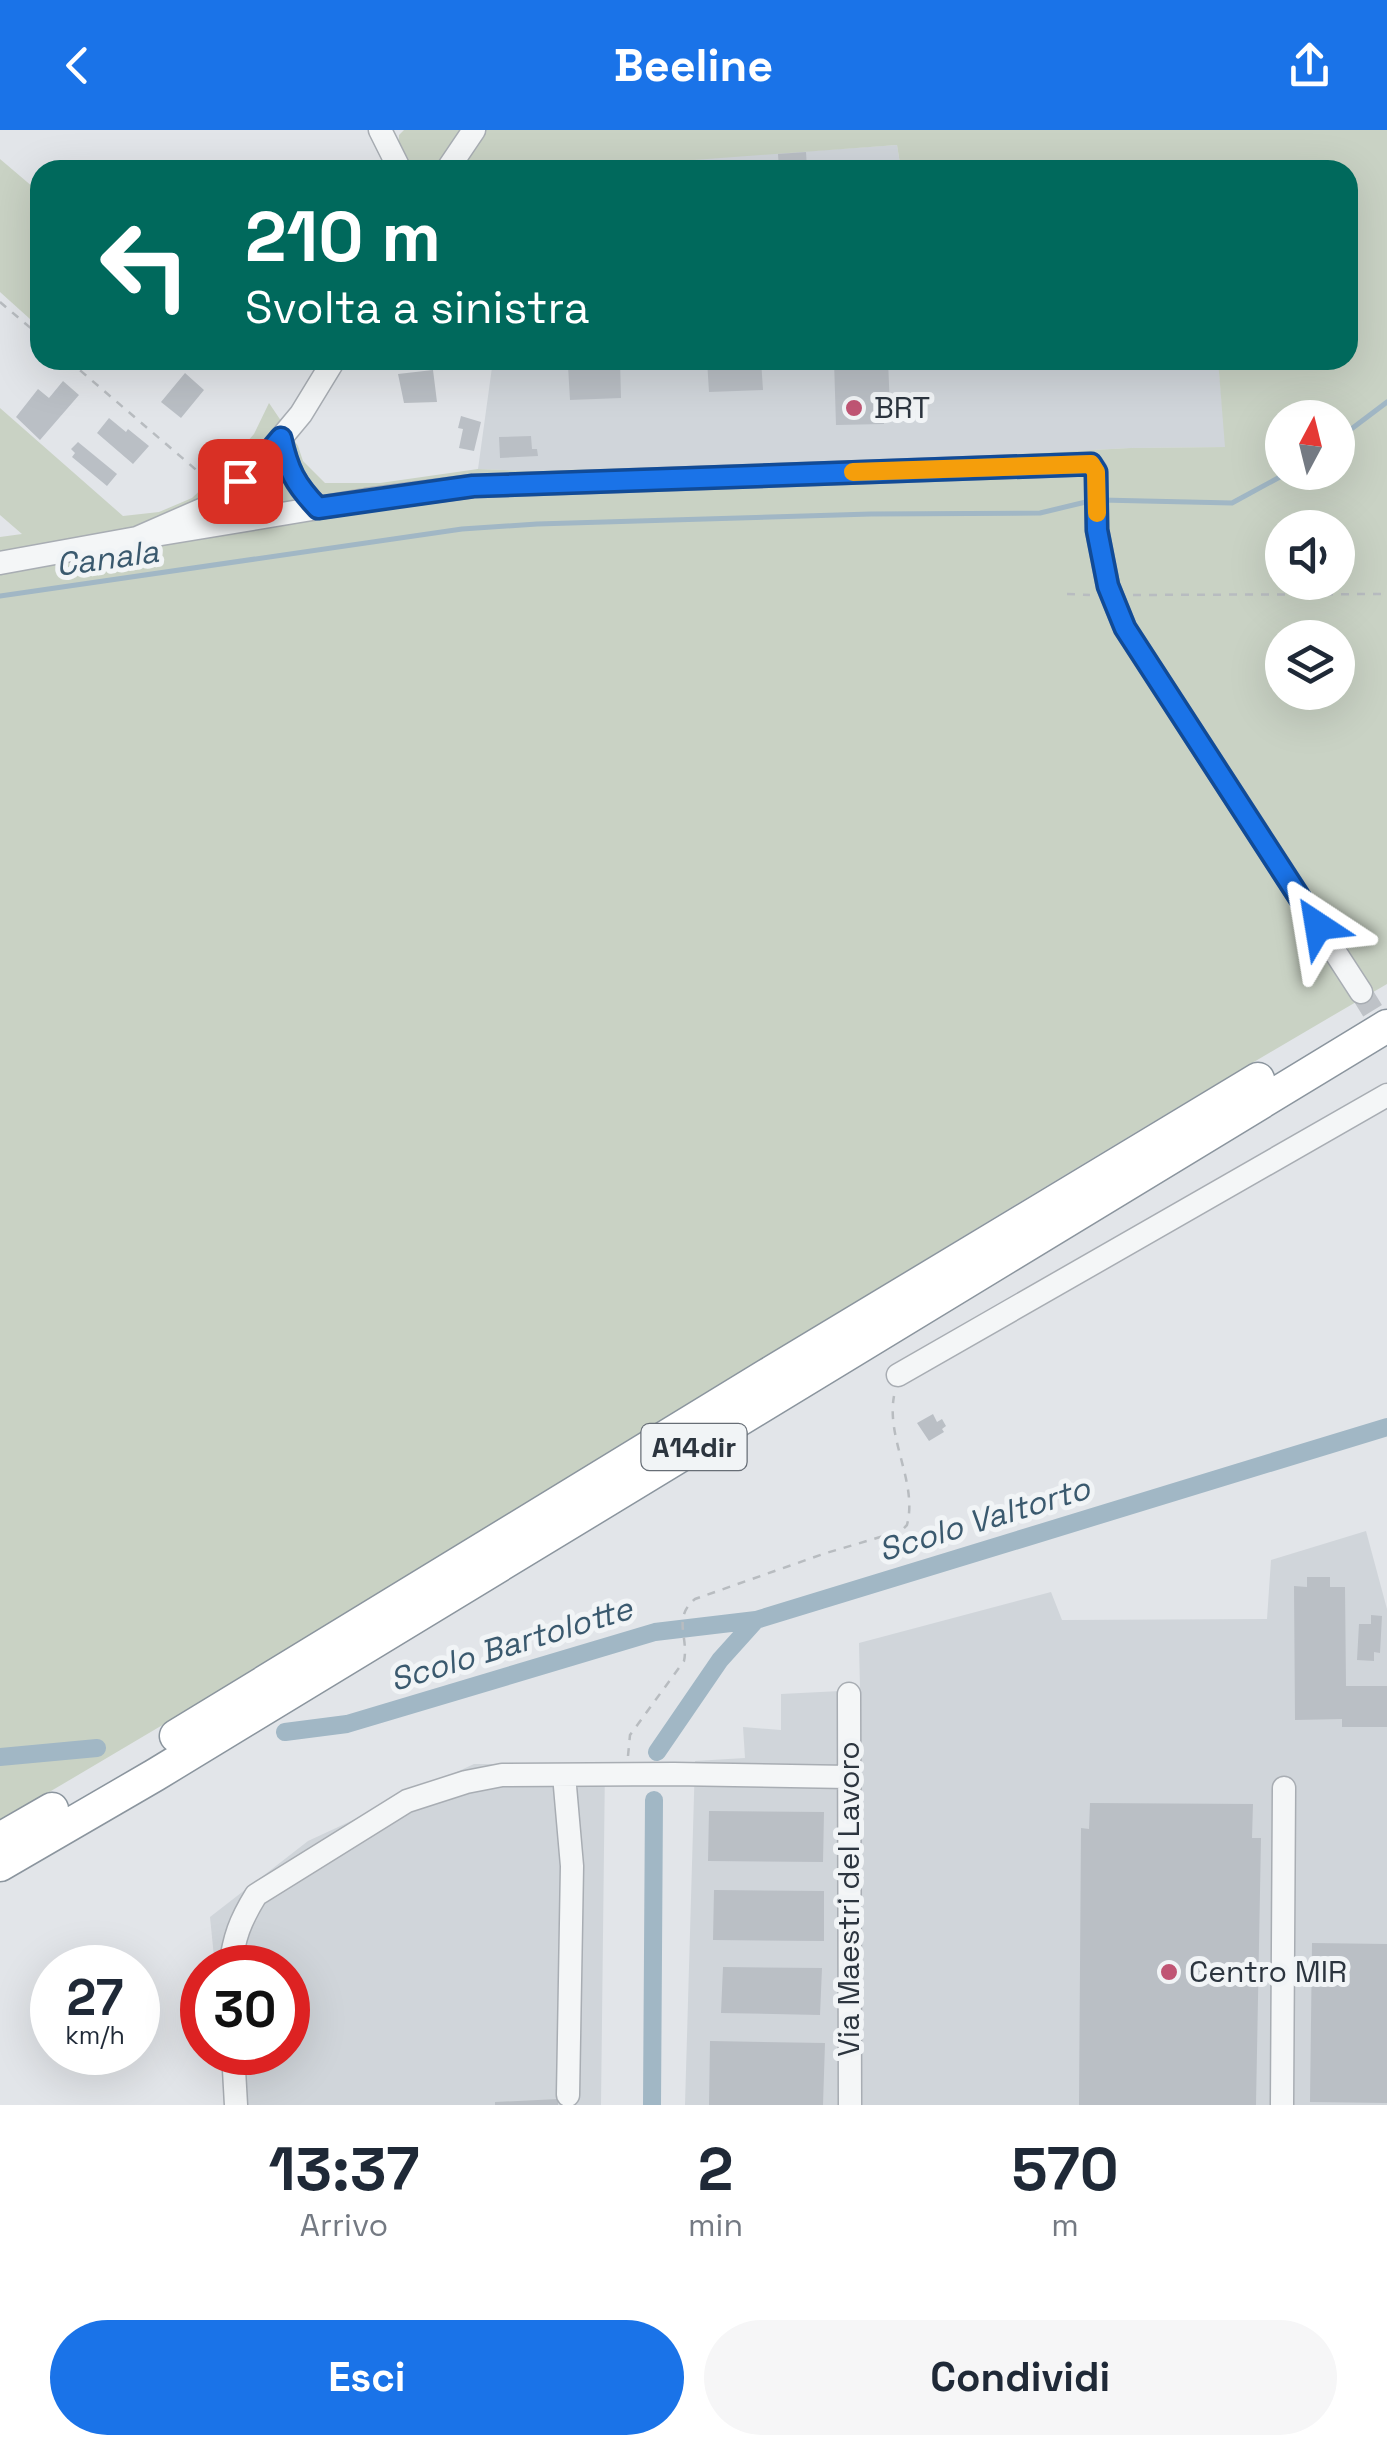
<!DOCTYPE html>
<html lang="it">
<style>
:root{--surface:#fff;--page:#f6f6f7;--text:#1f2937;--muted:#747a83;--accent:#1a73e8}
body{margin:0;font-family:"Space Grotesk",sans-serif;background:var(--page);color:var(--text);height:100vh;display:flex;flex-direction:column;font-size:38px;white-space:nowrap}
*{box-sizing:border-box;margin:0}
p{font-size:32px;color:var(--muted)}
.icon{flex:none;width:55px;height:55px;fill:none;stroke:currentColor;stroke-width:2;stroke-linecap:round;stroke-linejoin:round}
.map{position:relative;height:1975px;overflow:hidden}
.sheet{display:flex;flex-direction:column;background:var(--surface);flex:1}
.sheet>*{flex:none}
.hud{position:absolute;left:30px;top:30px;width:1328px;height:210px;border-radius:30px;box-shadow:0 10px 40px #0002;background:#00695c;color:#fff;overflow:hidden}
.needle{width:65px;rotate:7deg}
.controls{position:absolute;left:1265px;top:270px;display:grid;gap:20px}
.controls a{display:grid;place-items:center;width:90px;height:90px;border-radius:50%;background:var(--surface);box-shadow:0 10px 40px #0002;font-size:50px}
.speed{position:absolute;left:30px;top:1815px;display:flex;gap:20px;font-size:50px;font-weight:700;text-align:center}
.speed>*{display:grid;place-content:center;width:130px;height:130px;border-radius:50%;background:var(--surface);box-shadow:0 10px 40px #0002;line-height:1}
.speed small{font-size:25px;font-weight:400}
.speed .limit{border:15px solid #d22;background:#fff;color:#111}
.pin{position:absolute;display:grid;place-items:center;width:85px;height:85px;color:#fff;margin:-42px;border-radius:20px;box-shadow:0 5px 15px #0006}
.me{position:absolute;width:110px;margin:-55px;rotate:327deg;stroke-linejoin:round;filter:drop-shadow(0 0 8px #0008)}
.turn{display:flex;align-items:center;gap:35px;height:210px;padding:0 50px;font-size:45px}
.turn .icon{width:130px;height:130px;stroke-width:2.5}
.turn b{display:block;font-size:70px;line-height:85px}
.eta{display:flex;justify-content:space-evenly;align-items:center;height:170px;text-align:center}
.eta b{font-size:60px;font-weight:800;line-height:70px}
.action{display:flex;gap:20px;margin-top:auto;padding:20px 50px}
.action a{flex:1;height:115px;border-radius:60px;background:var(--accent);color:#fff;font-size:40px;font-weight:800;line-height:115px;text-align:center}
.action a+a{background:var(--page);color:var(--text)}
header{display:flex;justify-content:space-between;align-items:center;height:130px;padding:0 50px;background:var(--accent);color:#fff;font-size:45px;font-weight:800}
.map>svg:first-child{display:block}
</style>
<header><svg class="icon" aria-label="back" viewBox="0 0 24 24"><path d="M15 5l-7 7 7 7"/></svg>Beeline<svg class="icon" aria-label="share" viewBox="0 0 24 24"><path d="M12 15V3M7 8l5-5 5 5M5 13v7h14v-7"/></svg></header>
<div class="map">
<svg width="1387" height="1975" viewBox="0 0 1387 1975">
<rect width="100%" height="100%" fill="#e2e5e9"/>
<path fill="#d0d5da" d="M897,15l4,25h-341l1,-2z
M493,230h725l8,87 -96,1 -247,13 -357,10 -48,-2z
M1366,1401l21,78v496h-702l10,-344 50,-3 -2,-31 38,3v-36l79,-4 -1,-47 192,-51 11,28 205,-1 4,-59z
M474,1634h131l-4,341h-377l-3,-52 67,-1v-84l-73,-1 -5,-50 98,-76z"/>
<path fill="#c9d2c4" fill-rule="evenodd" d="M404,0h983v854c-467,271 -921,564 -1387,837v-1284l22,-3 -22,-19v-107l123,108 36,-4 33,-14 32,-30 30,-34 15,-31 29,43 5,15 22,22h55l98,-14 48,2 357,-10 247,-13 95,-1 -7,-87h130v-190h-447l-4,-25 -337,25h-163l2,-35zM1282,288h56v54h-56zM1282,398h56v54h-56zM1282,508h56v54h-56z
M0,29l40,34v135l-40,-36z"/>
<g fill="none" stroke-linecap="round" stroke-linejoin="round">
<path stroke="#a1b7c5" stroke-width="5" d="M1338,309l49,-37
M1101,370l131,3 57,-31
M0,466l462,-67 75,-5 334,-10 169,-1 50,-12"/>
<path stroke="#a1b7c5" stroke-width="18" d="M285,1602l62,-8 308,-92 101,-12
M657,1622l63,-92 36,-40 631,-193
M0,1627l97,-9
M652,1975l2,-305"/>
</g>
<path fill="#babfc5" d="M806,22l1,16 -28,1 -1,-15z
M555,230h65l1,38 -51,2 -2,-34h-13z
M707,230h54l2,30 -54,2z
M834,230h54l2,49h-6v15l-48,1z
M433,240l4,32 -33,1 -6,-29z
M185,243l19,17 -23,28 -20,-16z
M63,251l16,14 -39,45 -24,-23 22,-28 11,9z
M461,286l20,6 -7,29 -15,-3 4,-19 -5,-1z
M109,288l17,14 2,-3 21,17 -16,18 -36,-31z
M531,306l1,13h5l1,7 -38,2 -1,-21z
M78,312l39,32 -10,12 -35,-29 3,-4 -4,-4z
M933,1284l4,8 5,-3 4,7 -4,3 2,3 -15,9 -12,-18z
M1307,1447h23v10h15l1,99h41v41h-45v-8l-47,1 -1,-134 13,1z
M1371,1485l11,1 -2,37 -6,-1v9l-17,-1 2,-36h12z
M1090,1673l163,1 -1,34h9l-5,267h-177l2,-277 8,1z
M709,1681l115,1 -1,50 -115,-1z
M714,1760l110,1v50l-111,-1z
M1312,1813l75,1v159l-77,-1z
M723,1837l99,1 -2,47 -99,-2z
M710,1911l115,2 -2,62h-114z
M558,1969v6h-63v-3z"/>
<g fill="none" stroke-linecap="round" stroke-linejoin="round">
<path stroke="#bec2c7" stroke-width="22" stroke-dasharray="22 11" stroke-linecap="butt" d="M1361,862l26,42"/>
<defs>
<path id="minor" d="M380,0l20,40
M447,40l27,-40
M281,308c7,33 14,46 37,70
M137,408l229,-38 107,-14 618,-22 5,7 1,59 11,56 17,42 236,364
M0,433l137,-25 71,-31 48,-39 45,-54 33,-54
M898,1245l489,-280
M849,1564l1,411
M564,1645l8,91 -4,229
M230,1838c4,-31 10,-47 26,-73l151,-94 59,-19 36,-7 172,-1 174,3
M233,1922l3,53
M1282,1975l2,-317"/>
<path id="highway" d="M176,1606l591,-361 491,-296
M0,1709l52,-30
M0,1735l155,-90 1232,-749"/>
</defs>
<use href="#minor" stroke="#a8adb3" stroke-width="25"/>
<use href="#highway" stroke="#8b959e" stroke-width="35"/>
<path stroke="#b8bcc0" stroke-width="2.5" stroke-dasharray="8 8" stroke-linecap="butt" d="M0,172l40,34
M68,230l140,120
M1067,464l23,1
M1133,465l254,-1
M628,1626l2,-21 54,-74c5,-24 -12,-43 11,-62l131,-46 75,-22 6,-6c11,-42 -21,-86 -13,-129"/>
<use href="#minor" stroke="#f4f6f7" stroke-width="22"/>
<use href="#highway" stroke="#fff" stroke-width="32"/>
</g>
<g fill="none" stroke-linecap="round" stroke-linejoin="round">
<defs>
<path id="route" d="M240,351l16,-13 25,-30c7,32 14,46 37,70l155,-22 618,-22 5,8 1,58 11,56 17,42 193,298"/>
</defs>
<use href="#route" stroke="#114b97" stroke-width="25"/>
<use href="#route" stroke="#1a73e8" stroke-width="18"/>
<path stroke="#f59e0b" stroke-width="18" d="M853,342l238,-8 5,8 1,41"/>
</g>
<g fill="#c05574" stroke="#f1f4f6" stroke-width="4">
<circle cx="854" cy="278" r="10"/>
<circle cx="1169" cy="1842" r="10"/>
</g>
<g text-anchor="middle" stroke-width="10" stroke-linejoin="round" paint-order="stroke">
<rect fill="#f1f4f6" stroke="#676e76" stroke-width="2.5" x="641.5" y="1294" width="105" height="46" rx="8"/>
<g font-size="28" font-weight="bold" fill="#2c353f">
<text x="694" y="1327">A14dir</text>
</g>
<g font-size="30" fill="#2c353f" stroke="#f1f4f6" text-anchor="start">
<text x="874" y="288">BRT</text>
<text x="1189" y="1852">Centro MIR</text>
</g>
<g font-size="30" fill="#2c353f" stroke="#f1f4f6">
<text transform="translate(849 1769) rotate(-90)" y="10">Via Maestri del Lavoro</text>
</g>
<g font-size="32" font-style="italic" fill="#3a596e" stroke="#f1f4f6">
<text transform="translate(107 428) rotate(-8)" y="11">Canala</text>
<text transform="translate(984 1389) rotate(-17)" y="11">Scolo Valtorto</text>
<text transform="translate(511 1514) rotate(-17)" y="11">Scolo Bartolotte</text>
</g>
</g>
</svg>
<div class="controls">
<a><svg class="needle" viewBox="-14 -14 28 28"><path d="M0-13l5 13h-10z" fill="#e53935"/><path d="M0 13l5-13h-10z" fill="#747a83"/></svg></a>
<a><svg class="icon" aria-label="sound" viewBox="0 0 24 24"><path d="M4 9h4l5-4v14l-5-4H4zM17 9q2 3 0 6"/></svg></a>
<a><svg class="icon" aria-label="layers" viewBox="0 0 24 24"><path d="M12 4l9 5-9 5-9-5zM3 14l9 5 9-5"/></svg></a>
</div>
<div class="speed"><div>27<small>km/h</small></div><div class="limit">30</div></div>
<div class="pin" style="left:240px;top:351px;background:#d93025"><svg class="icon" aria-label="arrive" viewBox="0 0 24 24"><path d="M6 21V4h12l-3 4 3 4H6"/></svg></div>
<svg class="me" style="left:1318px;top:796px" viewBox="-20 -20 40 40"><path d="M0-17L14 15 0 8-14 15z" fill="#1a73e8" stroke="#fff" stroke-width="4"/></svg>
<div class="hud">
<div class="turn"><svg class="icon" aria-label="left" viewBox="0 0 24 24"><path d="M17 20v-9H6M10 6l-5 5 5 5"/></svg><div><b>210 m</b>Svolta a sinistra</div></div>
</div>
</div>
<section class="sheet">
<div class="eta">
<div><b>13:37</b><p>Arrivo</p></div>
<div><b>2</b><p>min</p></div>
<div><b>570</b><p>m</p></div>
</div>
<div class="action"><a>Esci</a><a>Condividi</a></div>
</section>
